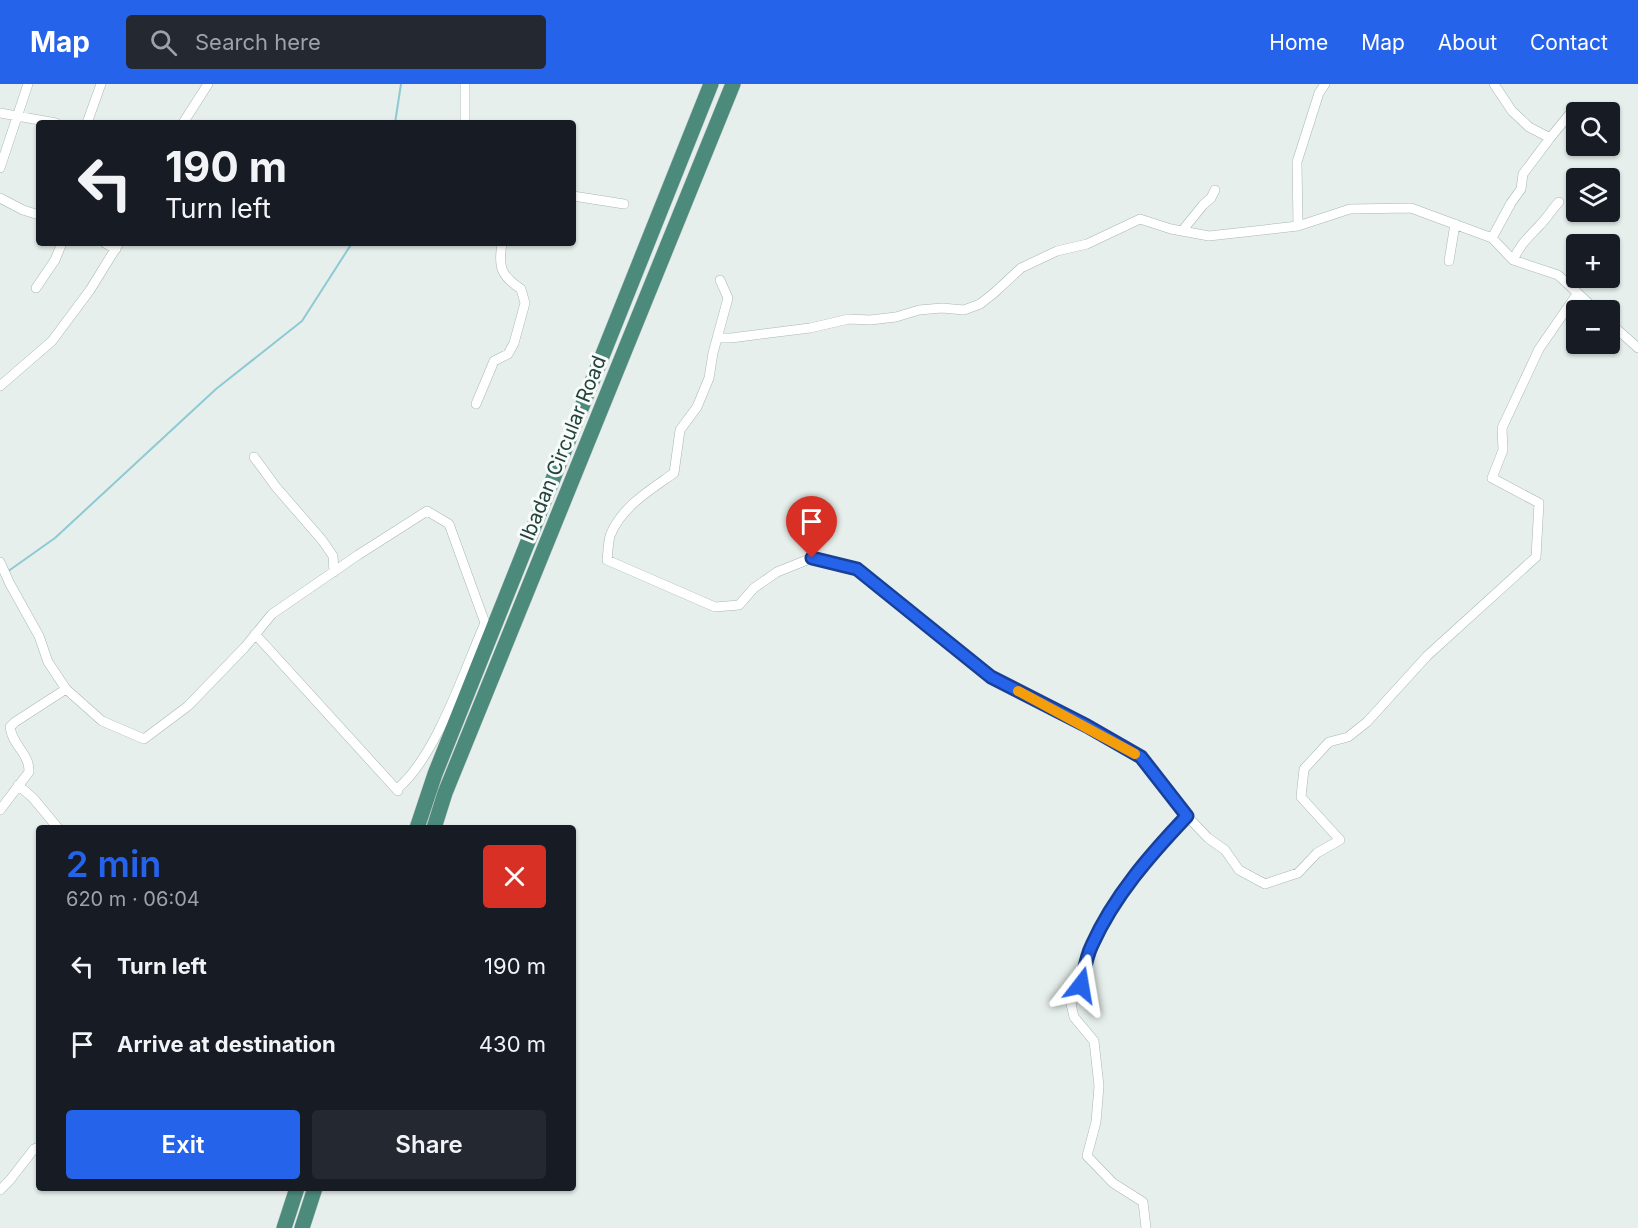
<!DOCTYPE html>
<meta charset="utf-8">
<style>
:root{--surface:#171b24;--page:#242831;--text:#f1f3f6;--muted:#9ea1a6;--accent:#2563eb}
body{margin:0;font-family:Inter,sans-serif;background:var(--page);color:var(--text);height:100vh;display:flex;flex-direction:column;font-size:22px;white-space:nowrap}
*{box-sizing:border-box;margin:0}
p{font-size:20px;color:var(--muted)}
.icon{flex:none;width:33px;height:33px;fill:none;stroke:currentColor;stroke-width:2;stroke-linecap:round;stroke-linejoin:round}
.map{position:relative;flex:1;overflow:hidden}
.details{position:absolute;left:36px;top:741px;width:540px;height:366px;display:flex;flex-direction:column;background:var(--surface);border-radius:6px;box-shadow:0 2px 4px #0004}
.details>*{flex:none}
.hud{position:absolute;left:36px;top:36px;width:540px;height:126px;border-radius:6px;box-shadow:0 2px 4px #0004;background:#171b24;color:var(--text);overflow:hidden}
.buttons{position:absolute;left:1566px;top:18px;display:grid;gap:12px}
.buttons a{display:grid;place-items:center;width:54px;height:54px;border-radius:6px;background:var(--surface);box-shadow:0 2px 4px #0004;font-size:30px}
.pin{position:absolute;display:grid;place-items:center;width:51px;height:51px;color:#fff;margin:-62px -26px;border-radius:50% 50% 50% 0;rotate:-45deg;box-shadow:0 0 6px #0007}
.pin .icon{rotate:45deg}
.me{position:absolute;width:66px;margin:-33px;rotate:14deg;stroke-linejoin:round;filter:drop-shadow(0 0 4px #0008)}
.turn{display:flex;align-items:center;gap:21px;height:126px;padding:0 30px;font-size:27px}
.turn .icon{width:78px;height:78px;stroke-width:2.5}
.turn b{display:block;font-size:42px;line-height:51px}
.round{display:grid;place-items:center;flex:none;width:63px;height:63px;border-radius:6px;background:var(--page)}
.summary{display:flex;align-items:center;justify-content:space-between;height:102px;padding:0 30px}
h1{font-size:36px;font-weight:600;line-height:45px;color:var(--accent)}
.primary-button{display:flex;gap:12px;margin-top:auto;padding:12px 30px}
.primary-button a{flex:1;height:69px;border-radius:6px;background:var(--accent);color:#fff;font-size:24px;font-weight:600;line-height:69px;text-align:center}
.primary-button a+a{background:var(--page);color:var(--text)}
ul{padding:0;list-style:none}
li{display:flex;align-items:center;gap:18px;height:78px;padding:0 30px}
li div{flex:1}
li b{display:block;font-size:22px}
li em{font-style:normal}
header{display:flex;align-items:center;gap:36px;box-sizing:border-box;height:84px;padding:0 30px;background:var(--accent);color:#fff}
header strong{font-size:28px}
nav{display:flex;gap:33px;margin-inline-start:auto;font-size:21px}
.search{width:420px;height:54px;background:var(--page);display:flex;align-items:center;gap:15px;box-sizing:border-box;padding:0 21px;border-radius:6px;color:var(--muted);font-size:22px}
.map>svg:first-child{display:block}
</style>
<header>
<strong>Map</strong>
<div class="search"><svg class="icon" aria-label="search" viewBox="0 0 24 24"><circle cx="10" cy="10" r="6"/><path d="M15 15l6 6"/></svg>Search here</div>
<nav><a>Home</a><a>Map</a><a>About</a><a>Contact</a></nav>
</header>
<div class="map">
<svg width="1638" height="1144" viewBox="0 0 1638 1144">
<rect width="100%" height="100%" fill="#e6efeb"/>
<g fill="none" stroke-linecap="round" stroke-linejoin="round">
<path stroke="#8ec9d4" stroke-width="2" d="M395,39l6,-39
M7,488l48,-34 161,-149 86,-68 50,-78"/>
<defs>
<path id="minor" d="M0,29l56,10
M87,39l14,-39
M183,39l25,-39
M465,39v-39
M1550,54l23,-28
M0,84l28,-84
M573,112l51,8
M0,114l23,12 16,5
M1298,142l-1,-64 22,-69 6,-9
M1182,147l21,-26 8,-7 4,-8
M1492,154l19,-35 10,-14 2,-15 27,-36 -21,-11 -17,-16 -18,-27
M105,159l11,6
M1513,176c9,-18 13,-20 27,-35 7,-7 12,-16 19,-23
M1449,177l6,-37
M720,196l8,18 -15,55 -4,25 -12,29 -17,23 -6,43c-24,17 -53,34 -64,63 -2,8 -2,17 -3,24l108,47 24,-2 15,-17 23,-16 35,-14 45,11 134,108 150,80 46,59 21,22 17,12 14,20 26,14 33,-11 19,-20 23,-13 -39,-43 3,-28 25,-27 19,-5 19,-15 60,-66 109,-99 3,-54 -47,-25 11,-28 -1,-22 37,-79 38,-55
M36,204l19,-28 7,-17
M1610,239l28,25
M717,254h14l79,-10 39,-9 21,1 26,-3 23,-7 23,-2 22,2 16,-6 14,-11 27,-25 36,-17 30,-7 53,-25 31,10 38,7 89,-10 52,-17 61,-1 81,30 21,22 45,15 38,35
M0,302l52,-45 38,-51 29,-47
M476,320l18,-43 14,-7 6,-11 11,-40 -4,-14c-20,-13 -23,-22 -19,-46
M254,373l22,30 46,53 11,16 1,16
M0,478l10,22 29,52 9,26 18,27
M255,550l143,157
M18,701l15,13 25,30
M0,726l29,-38c1,-18 -17,-27 -19,-45l5,-5 51,-33 36,32 42,18 44,-33 57,-59 27,-33 86,-59 69,-44 22,13 36,99c-21,48 -49,134 -88,166
M0,1106l10,-10 24,-31 5,-2
M1146,1144l-3,-26 -30,-19 -26,-27 9,-34 3,-36 -5,-45 -20,-24 -3,-13 10,-19 10,-38 29,-52 46,-58 21,-21"/>
<path id="trunk" d="M417,744l18,-54 276,-690
M434,744l11,-35 288,-709
M284,1144l13,-40
M302,1144l13,-40"/>
</defs>
<use href="#minor" stroke="#a8b8b2" stroke-width="10"/>
<use href="#trunk" stroke="#c2cac8" stroke-width="16"/>
<use href="#minor" stroke="#fff" stroke-width="9"/>
<use href="#trunk" stroke="#4c8a7c" stroke-width="15"/>
</g>
<g fill="none" stroke-linecap="round" stroke-linejoin="round">
<defs>
<path id="route" d="M812,474l45,11 134,108 96,49 54,31 46,59c-37,39 -73,80 -95,129 -6,12 -8,27 -11,40"/>
</defs>
<use href="#route" stroke="#184099" stroke-width="15"/>
<use href="#route" stroke="#2563eb" stroke-width="10"/>
<path stroke="#f59e0b" stroke-width="10" d="M1018,607l117,63"/>
</g>
<g text-anchor="middle" stroke-width="6" stroke-linejoin="round" paint-order="stroke">
<g font-size="20" fill="#24423a" stroke="#f7fbf9">
<text transform="translate(563 364) rotate(-68)" y="7">Ibadan Circular Road</text>
</g>
</g>
</svg>
<div class="buttons">
<a><svg class="icon" aria-label="search" viewBox="0 0 24 24"><circle cx="10" cy="10" r="6"/><path d="M15 15l6 6"/></svg></a>
<a><svg class="icon" aria-label="layers" viewBox="0 0 24 24"><path d="M12 4l9 5-9 5-9-5zM3 14l9 5 9-5"/></svg></a>
<a>+</a>
<a>−</a>
</div>
<div class="pin" style="left:812px;top:474px;background:#d93025"><svg class="icon" aria-label="arrive" viewBox="0 0 24 24"><path d="M6 21V4h12l-3 4 3 4H6"/></svg></div>
<svg class="me" style="left:1081px;top:901px" viewBox="-20 -20 40 40"><path d="M0-17L14 15 0 8-14 15z" fill="#2563eb" stroke="#fff" stroke-width="4"/></svg>
<div class="hud">
<div class="turn"><svg class="icon" aria-label="left" viewBox="0 0 24 24"><path d="M17 20v-9H6M10 6l-5 5 5 5"/></svg><div><b>190 m</b>Turn left</div></div>
</div>
<section class="details">
<div class="summary"><div><h1>2 min</h1><p>620 m · 06:04</p></div><a class="round" style="background:#d93025;color:#fff"><svg class="icon" aria-label="close" viewBox="0 0 24 24"><path d="M6 6l12 12M18 6L6 18"/></svg></a></div>
<ul>
<li><svg class="icon" aria-label="left" viewBox="0 0 24 24"><path d="M17 20v-9H6M10 6l-5 5 5 5"/></svg><div><b>Turn left</b></div><em>190 m</em></li>
<li><svg class="icon" aria-label="arrive" viewBox="0 0 24 24"><path d="M6 21V4h12l-3 4 3 4H6"/></svg><div><b>Arrive at destination</b></div><em>430 m</em></li>
</ul>
<div class="primary-button"><a>Exit</a><a>Share</a></div>
</section>
</div>
